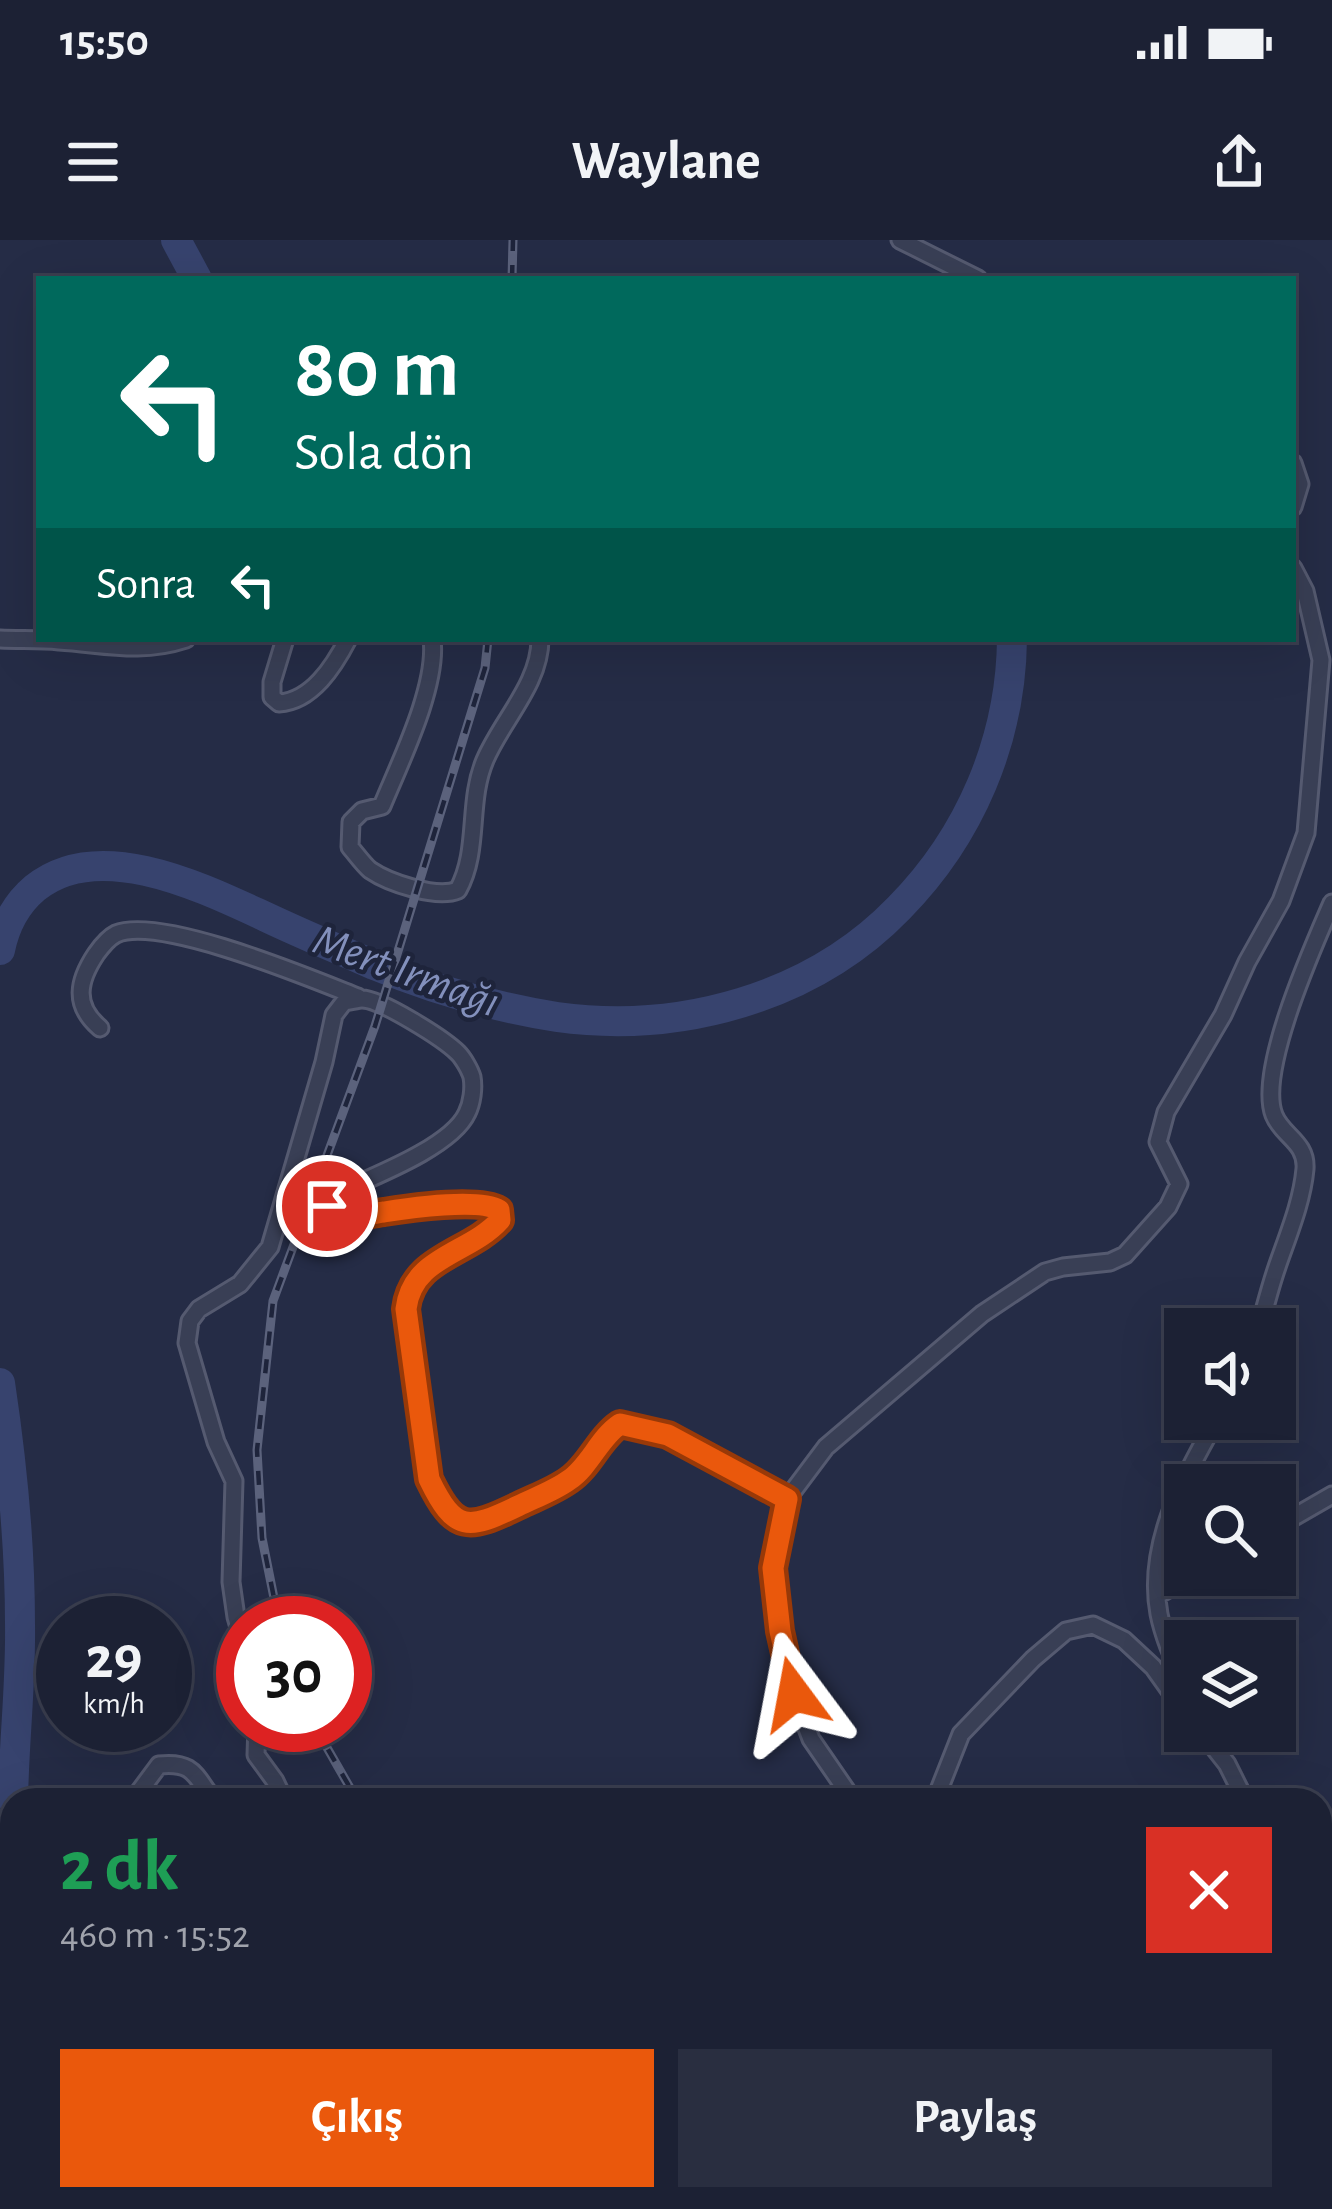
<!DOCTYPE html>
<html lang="tr">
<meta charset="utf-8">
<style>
:root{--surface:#1c2134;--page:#292e40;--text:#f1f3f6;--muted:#a0a3ac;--line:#3a3e4f;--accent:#ea580c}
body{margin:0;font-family:"Alegreya Sans",sans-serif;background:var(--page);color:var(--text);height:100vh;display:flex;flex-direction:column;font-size:45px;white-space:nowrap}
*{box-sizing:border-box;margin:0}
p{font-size:39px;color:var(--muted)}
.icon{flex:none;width:66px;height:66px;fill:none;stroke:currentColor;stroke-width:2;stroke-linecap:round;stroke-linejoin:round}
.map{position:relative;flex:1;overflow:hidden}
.drawer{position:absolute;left:0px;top:1548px;width:1332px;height:423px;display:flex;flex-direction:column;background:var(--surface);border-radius:36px 36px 0 0;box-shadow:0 12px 48px #0002,0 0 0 3px var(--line)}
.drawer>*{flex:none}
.top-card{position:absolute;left:36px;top:36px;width:1260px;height:366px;border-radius:0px;box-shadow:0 12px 48px #0002,0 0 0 3px var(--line);background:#00695c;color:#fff;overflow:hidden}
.tools{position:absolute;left:1164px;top:1068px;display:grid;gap:24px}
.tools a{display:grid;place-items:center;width:132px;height:132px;border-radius:0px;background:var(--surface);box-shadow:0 12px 48px #0002,0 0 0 3px var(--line);font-size:60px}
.speed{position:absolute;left:36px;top:1356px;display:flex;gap:24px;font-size:60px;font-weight:700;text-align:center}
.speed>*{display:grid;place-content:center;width:156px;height:156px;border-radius:50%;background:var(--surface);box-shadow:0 12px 48px #0002,0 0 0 3px var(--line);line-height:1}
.speed small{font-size:30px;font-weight:400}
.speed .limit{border:18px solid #d22;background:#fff;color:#111}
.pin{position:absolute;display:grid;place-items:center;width:102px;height:102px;color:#fff;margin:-51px;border:6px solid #fff;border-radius:50%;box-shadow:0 3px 12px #0007}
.me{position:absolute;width:132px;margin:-66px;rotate:347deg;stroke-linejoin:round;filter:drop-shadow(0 0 9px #0008)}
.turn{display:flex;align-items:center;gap:42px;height:252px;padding:0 60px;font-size:54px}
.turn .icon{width:156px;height:156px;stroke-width:2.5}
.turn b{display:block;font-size:84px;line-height:102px}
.then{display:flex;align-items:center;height:114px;padding:0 60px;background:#0003;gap:24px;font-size:45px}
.round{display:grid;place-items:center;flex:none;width:126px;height:126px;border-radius:0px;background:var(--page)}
.head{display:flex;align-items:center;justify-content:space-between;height:204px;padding:0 60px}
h1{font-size:72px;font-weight:700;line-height:90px;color:#1e9e55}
.button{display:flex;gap:24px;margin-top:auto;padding:24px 60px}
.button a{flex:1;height:138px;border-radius:0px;background:var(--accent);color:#fff;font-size:48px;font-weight:700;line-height:138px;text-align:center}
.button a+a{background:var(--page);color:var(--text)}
.status{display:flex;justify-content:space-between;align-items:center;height:84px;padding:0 60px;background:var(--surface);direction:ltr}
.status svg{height:33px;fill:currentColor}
header{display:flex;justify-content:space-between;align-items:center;height:156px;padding:0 60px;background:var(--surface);font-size:54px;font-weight:700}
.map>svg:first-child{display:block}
</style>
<div class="status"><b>15:50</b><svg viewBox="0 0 49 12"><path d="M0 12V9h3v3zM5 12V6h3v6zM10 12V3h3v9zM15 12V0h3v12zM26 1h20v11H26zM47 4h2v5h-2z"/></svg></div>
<header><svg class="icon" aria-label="menu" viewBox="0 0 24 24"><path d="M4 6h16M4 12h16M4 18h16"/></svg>Waylane<svg class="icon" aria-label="share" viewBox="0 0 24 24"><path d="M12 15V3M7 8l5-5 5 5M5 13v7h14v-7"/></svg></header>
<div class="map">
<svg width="1332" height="1969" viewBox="0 0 1332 1969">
<rect width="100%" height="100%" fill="#252c46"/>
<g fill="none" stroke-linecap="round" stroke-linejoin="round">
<path stroke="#37436e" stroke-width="30" d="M176,0l21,39
M0,710c5,-25 16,-46 35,-62 64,-52 168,0 231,29 36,17 72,32 108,48 58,24 120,42 183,52 123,17 255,-19 342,-109 71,-72 112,-168 113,-269
M0,1143c12,80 20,160 20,241 1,59 -6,117 -7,176
M12,1587v14
M630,1969v-10"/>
<defs>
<path id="street" d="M900,0l78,39
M1293,223l7,21 -7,23
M0,399c20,1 40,0 59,2 47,3 81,13 127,-2
M285,399l-13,43v15l7,6c33,-2 55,-37 69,-64
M432,399c6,47 -32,123 -50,167l-20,5 -11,11 -1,25c6,7 13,17 20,23 19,13 67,29 88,20 22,-40 9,-88 27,-130 17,-40 55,-76 55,-121
M100,788c-27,-23 -22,-47 -4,-74 5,-7 12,-16 20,-20 44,-19 196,45 242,63
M1259,1089c6,-21 11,-42 18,-62 11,-32 25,-65 28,-98 2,-27 -23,-33 -31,-54 -17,-44 39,-168 58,-212
M1275,1288l57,-33
M1158,1355l35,-20
M243,1401l-7,-24 -5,-35 3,-101 -18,-39 -29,-99 3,-22 9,-12 41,-25 30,-37 54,-185 10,-47 10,-13c2,0 16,-3 18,-3 19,0 82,40 96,54 5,5 12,17 14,24 2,11 0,26 -5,36 -16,35 -98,65 -132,81l-7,7 -1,12c20,9 37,1 57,-1 27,-4 93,-15 115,-2l1,10c-30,35 -88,33 -93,89l22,170c26,54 39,50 89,26 16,-8 37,-14 52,-25 20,-14 28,-43 51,-56l47,11 119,64
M1185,1445c-10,-23 -21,-46 -26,-71 -13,-69 25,-138 58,-195
M257,1485l-1,30 19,26 9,19
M1201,1491l26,33 18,36
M133,1560l26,-35c36,-4 36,12 55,35
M853,1560l-42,-61 -17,-45 -14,-63 -7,-63 14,-69 39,-52 156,-133 63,-42 18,-5 47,-5 15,-7 43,-48 11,-23 -21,-42 8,-30 57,-97 24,-53 34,-61 25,-68 15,-173 -16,-69 -12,-23
M935,1560l26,-66 72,-75 33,-28 27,-6 31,15 29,27 32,45
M1320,1680l12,22
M1320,1844l8,56 -4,69
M0,1881l12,12
M0,1931l12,17
M21,1959l9,10
M89,1959l15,10
M961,1959l6,10"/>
</defs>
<use href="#street" stroke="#555a70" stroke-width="21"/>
<use href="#street" stroke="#393f55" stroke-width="15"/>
<defs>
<path id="rail" d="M512,39l1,-39
M279,1383l-17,-85 -5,-88 16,-149 102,-275 110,-358 3,-29
M314,1485l43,75
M736,1959l4,10"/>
</defs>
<use href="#rail" stroke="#5b627c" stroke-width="9"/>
<use href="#rail" stroke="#1e243b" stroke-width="4.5" stroke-dasharray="14" stroke-linecap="butt"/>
</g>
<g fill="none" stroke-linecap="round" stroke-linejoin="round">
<defs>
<path id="route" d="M327,966l1,7c19,10 36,1 56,-1 25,-4 95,-14 115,-2l1,10c-30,34 -88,36 -94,89l23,170c26,54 39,51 89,27 16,-8 36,-15 51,-26 21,-14 30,-42 51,-56l48,11 119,64 -14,69 7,63 14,63"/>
</defs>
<use href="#route" stroke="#983908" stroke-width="30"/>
<use href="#route" stroke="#ea580c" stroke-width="21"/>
</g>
<g text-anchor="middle" stroke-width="9" stroke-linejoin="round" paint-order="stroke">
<g font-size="45" font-style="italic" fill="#8390bc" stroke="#1e243b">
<text transform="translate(407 729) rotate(20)" y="16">Mert Irmağı</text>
</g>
</g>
</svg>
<div class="tools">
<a><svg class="icon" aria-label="sound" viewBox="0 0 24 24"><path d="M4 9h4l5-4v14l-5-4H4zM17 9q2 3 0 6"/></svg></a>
<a><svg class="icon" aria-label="search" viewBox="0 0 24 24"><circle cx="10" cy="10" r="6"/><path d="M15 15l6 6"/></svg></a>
<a><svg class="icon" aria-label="layers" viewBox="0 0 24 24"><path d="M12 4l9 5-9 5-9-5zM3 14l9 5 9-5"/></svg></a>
</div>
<div class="speed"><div>29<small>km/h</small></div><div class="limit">30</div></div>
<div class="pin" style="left:327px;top:966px;background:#d93025"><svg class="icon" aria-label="arrive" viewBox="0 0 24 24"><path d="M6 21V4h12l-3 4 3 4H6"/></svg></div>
<svg class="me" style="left:794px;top:1454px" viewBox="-20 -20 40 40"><path d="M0-17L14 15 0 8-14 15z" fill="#ea580c" stroke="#fff" stroke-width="4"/></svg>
<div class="top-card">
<div class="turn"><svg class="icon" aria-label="left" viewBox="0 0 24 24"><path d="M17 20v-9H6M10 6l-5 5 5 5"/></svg><div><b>80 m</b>Sola dön</div></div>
<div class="then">Sonra<svg class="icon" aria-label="left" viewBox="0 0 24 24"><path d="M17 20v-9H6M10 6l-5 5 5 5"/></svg></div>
</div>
<section class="drawer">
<div class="head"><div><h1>2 dk</h1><p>460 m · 15:52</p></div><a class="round" style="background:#d93025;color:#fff"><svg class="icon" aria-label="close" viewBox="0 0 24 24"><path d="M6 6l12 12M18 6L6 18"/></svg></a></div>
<div class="button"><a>Çıkış</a><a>Paylaş</a></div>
</section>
</div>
